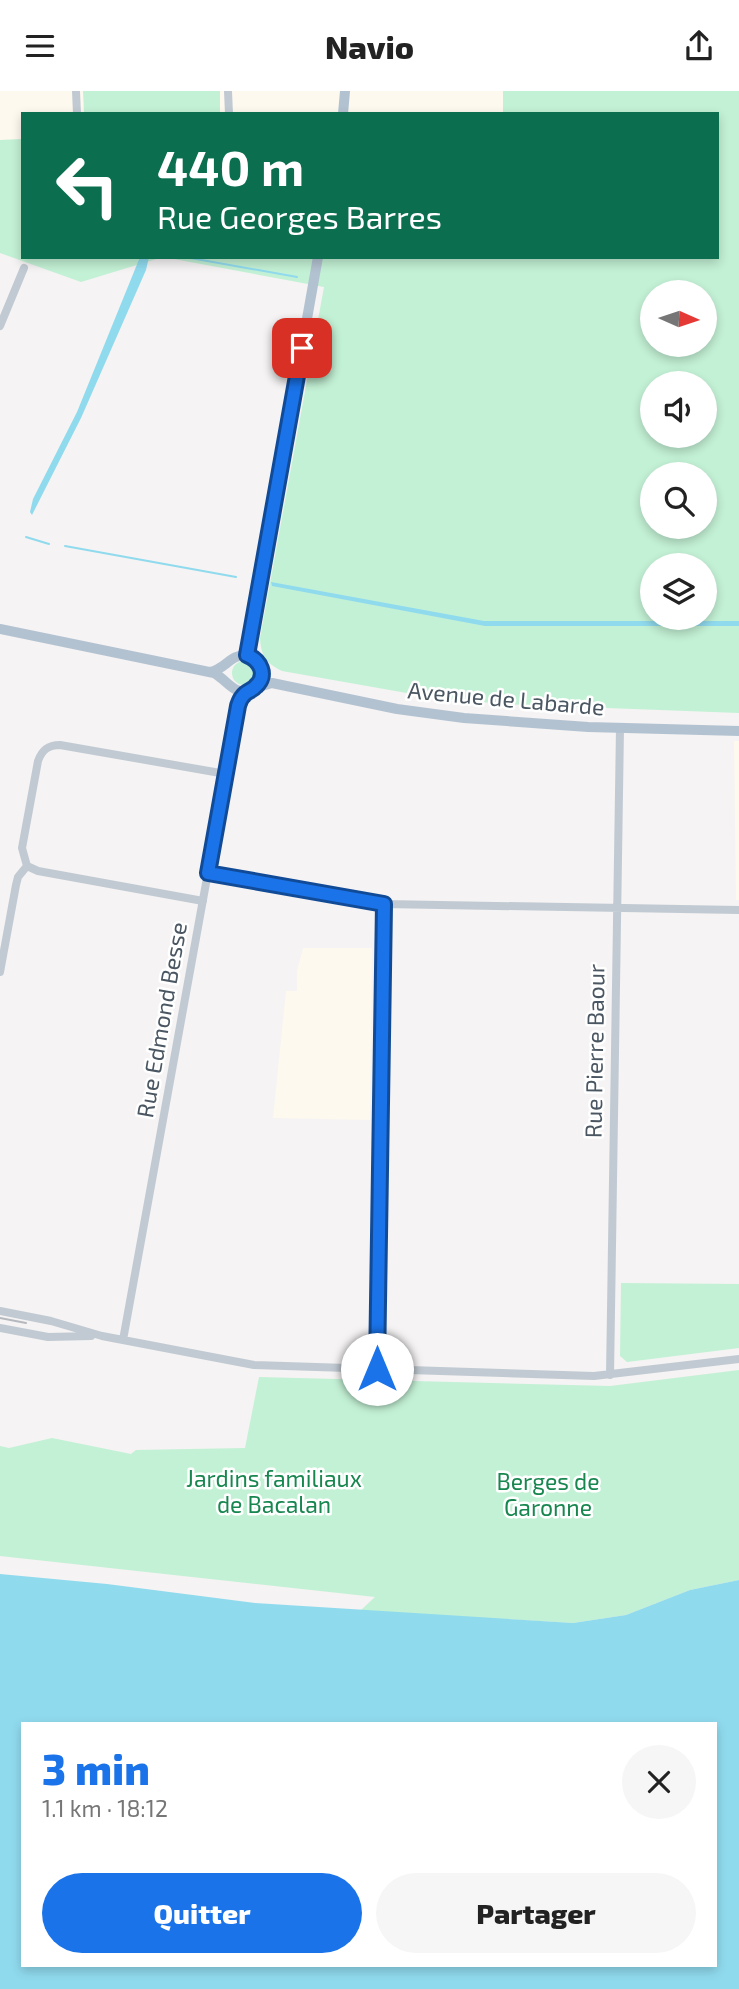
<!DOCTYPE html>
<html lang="fr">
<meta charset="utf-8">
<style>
:root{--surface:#fff;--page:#f6f6f6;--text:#222;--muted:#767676;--accent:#1a73e8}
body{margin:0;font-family:"Exo 2",sans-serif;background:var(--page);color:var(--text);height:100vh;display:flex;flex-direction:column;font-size:26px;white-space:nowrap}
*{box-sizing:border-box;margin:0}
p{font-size:23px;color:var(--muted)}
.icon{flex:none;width:38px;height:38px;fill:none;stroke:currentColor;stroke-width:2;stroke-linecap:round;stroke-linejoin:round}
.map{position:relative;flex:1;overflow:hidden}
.details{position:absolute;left:21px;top:1631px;width:696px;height:245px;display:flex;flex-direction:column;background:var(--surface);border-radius:0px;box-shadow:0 4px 10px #0003}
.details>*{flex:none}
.top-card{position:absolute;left:21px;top:21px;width:698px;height:147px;border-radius:0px;box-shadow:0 4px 10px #0003;background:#0b6e4f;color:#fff;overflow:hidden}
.needle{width:46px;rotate:93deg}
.controls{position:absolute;left:640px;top:189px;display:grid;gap:14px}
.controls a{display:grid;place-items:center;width:77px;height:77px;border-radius:50%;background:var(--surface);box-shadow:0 4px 10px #0003;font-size:35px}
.pin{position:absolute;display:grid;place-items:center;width:60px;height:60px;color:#fff;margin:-30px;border-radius:14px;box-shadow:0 4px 10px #0006}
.me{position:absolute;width:77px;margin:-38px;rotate:0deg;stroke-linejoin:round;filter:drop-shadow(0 0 5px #0008)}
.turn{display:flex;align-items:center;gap:24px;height:147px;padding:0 21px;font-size:32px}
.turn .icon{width:91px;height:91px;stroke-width:2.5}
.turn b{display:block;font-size:49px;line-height:60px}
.round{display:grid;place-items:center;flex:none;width:74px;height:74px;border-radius:37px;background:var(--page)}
.head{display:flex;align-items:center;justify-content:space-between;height:119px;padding:0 21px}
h1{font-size:42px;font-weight:800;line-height:52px;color:var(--accent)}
.primary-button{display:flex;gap:14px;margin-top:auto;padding:14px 21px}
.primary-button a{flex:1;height:80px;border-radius:42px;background:var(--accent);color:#fff;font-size:28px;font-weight:800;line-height:80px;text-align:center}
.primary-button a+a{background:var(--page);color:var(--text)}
header{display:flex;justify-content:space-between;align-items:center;height:91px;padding:0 21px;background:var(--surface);font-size:32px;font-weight:800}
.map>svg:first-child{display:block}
</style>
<header><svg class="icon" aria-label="menu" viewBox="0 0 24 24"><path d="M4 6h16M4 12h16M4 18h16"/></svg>Navio<svg class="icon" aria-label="share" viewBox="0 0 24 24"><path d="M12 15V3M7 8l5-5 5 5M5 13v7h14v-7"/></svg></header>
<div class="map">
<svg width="739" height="1898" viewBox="0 0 739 1898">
<rect width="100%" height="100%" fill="#f5f3f3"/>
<path fill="#fdf9ef" d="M0,0h503v23h-480v25l-23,1z
M734,650h5v159h-3z
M303,857h69l-2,172 -97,-2 13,-127h11v-20z"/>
<path fill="#c3f1d5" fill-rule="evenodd" d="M83,0h137v23h-136z
M503,0h236v622l-235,-9 -69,-6 -153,-27c-16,-8 -21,-15 -22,-33l64,-351 -161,-30 -82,25 -81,-29v-113l23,-1v118h695v-143h-215zM653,201h52v53h-52zM653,292h52v53h-52zM653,383h52v53h-52zM653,474h52v53h-52z
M232 582a12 12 0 1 1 24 0a12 12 0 1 1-24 0Z
M621,1192l118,1v64l-112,14 -7,-6z
M739,1279v210l-49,10 -64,25 -53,8 -213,-12 15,-14 -375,-41v-110l9,2 43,-10 79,16 5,-4 109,-2 14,-71 351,9z"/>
<path fill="#90daee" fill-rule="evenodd" d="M140,166h9l-3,13 -65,148 -49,97 -2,-3 3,-13 44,-87z
M271,491l213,39h255v5h-254l-213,-40z
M0,1483l107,10 148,19 318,20 53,-8 64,-25 49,-10v409h-739zM23,1633h693v241h-693z"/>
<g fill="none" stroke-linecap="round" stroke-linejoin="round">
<path stroke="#90daee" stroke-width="2" d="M185,166l112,20
M26,446l23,7
M65,455l171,31"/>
<path stroke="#c1cad2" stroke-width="8" d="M76,0l1,23
M228,0l1,23
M0,235l24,-58
M208,782l176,31 355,6
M203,810l-165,-30 -11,-5 -5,-18 16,-87c4,-11 10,-16 22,-16l166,29
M0,881l16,-87 2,-8 9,-11
M0,1220l51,10 51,15 152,29 340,11 145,-17
M0,1237l48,9 43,-1
M123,1249l115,-633 8,-15
M377,1278l7,-465
M610,1284l10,-647"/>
<path stroke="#b3c2d1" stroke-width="10" d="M343,23l2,-23
M0,538l214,44c15,8 21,26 41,15l7,-12 -3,-12 -12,-9c-17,-1 -21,14 -37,17
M247,564l71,-398
M255,597l17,-5 125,26 67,9 124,9 151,4"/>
<path stroke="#b5b8bd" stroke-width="2" d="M0,1227l26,5"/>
</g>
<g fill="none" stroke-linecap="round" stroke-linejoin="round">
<defs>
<path id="route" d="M302,257l-55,307c13,5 21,20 9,31 -4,5 -10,5 -13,10 -3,3 -4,7 -5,10l-30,167 176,31 -7,465"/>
</defs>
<use href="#route" stroke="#114b97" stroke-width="18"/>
<use href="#route" stroke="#1a73e8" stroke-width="12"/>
</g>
<g text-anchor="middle" stroke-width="5" stroke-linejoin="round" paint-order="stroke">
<g font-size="23" fill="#4a5661" stroke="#fff">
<text transform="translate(506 608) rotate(5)" y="8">Avenue de Labarde</text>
<text transform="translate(162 929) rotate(-80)" y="8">Rue Edmond Besse</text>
<text transform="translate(595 960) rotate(-89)" y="8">Rue Pierre Baour</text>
</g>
<g font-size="23" fill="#17864f" stroke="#fff">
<text x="274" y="1396">Jardins familiaux<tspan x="274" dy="26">de Bacalan</tspan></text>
<text x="548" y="1399">Berges de<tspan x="548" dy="26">Garonne</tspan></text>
</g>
</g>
</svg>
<div class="controls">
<a><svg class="needle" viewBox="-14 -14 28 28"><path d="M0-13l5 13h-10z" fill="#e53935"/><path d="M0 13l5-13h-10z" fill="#767676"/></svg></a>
<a><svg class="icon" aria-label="sound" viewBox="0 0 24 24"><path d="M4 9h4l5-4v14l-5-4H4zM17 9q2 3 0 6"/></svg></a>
<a><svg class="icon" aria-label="search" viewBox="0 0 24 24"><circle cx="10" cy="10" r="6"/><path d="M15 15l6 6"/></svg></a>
<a><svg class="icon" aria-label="layers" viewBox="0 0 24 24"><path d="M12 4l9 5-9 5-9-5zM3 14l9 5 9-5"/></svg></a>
</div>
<div class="pin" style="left:302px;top:257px;background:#d93025"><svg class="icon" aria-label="arrive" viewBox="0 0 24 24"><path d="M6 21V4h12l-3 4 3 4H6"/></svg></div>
<svg class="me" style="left:377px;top:1278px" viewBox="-20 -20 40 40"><circle r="19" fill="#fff"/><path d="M0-13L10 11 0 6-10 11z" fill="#1a73e8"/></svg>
<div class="top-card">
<div class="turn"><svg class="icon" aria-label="left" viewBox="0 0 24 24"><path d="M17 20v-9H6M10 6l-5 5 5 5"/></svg><div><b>440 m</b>Rue Georges Barres</div></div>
</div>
<section class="details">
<div class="head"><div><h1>3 min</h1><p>1.1 km · 18:12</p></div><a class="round"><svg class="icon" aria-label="close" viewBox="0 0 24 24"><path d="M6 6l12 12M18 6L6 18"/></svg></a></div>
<div class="primary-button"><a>Quitter</a><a>Partager</a></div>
</section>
</div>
